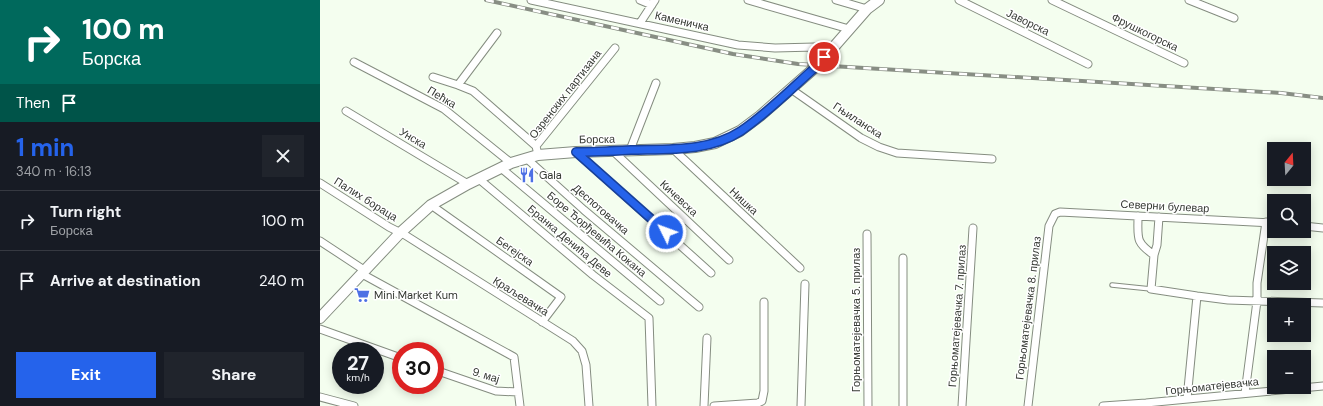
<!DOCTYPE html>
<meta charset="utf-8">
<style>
:root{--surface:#171b24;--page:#20242c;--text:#f1f3f6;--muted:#9ea1a6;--line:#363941;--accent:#2563eb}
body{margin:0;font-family:"DM Sans",sans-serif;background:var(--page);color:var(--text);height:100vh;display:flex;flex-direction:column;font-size:15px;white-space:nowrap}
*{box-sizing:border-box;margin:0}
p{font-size:13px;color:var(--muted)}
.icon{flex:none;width:22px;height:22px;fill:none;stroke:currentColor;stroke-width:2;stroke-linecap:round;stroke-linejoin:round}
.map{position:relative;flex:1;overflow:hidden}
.details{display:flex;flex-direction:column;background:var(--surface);width:320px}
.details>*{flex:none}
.guide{background:#00695c;color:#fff;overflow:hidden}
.needle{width:26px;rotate:18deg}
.buttons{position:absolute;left:947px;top:142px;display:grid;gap:8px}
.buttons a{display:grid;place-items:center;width:44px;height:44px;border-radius:0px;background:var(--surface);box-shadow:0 2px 10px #0003;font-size:20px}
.speed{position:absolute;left:12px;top:342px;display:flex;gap:8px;font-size:20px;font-weight:700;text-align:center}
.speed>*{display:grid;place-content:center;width:52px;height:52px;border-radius:50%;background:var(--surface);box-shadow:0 2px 10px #0003;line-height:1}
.speed small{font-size:10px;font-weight:400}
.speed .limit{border:6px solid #d22;background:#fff;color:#111}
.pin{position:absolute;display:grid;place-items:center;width:34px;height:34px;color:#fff;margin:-17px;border:2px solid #fff;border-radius:50%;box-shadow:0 1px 4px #0007}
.me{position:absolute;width:44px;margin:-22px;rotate:312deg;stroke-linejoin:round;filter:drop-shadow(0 0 3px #0008)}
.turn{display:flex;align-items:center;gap:14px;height:84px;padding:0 16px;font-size:18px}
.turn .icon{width:52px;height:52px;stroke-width:2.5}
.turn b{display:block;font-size:28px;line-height:34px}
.then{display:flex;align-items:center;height:38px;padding:0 16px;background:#0003;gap:8px;font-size:15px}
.round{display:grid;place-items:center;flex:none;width:42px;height:42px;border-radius:0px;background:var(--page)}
.headline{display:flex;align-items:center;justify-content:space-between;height:68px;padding:0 16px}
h1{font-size:24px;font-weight:700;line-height:30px;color:var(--accent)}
.action{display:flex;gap:8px;margin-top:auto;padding:8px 16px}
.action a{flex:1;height:46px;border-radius:0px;background:var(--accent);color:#fff;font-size:16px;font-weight:700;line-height:46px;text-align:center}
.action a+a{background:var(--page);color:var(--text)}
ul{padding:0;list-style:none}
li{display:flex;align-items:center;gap:12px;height:60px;padding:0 16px;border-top:1px solid var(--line)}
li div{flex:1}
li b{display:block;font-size:15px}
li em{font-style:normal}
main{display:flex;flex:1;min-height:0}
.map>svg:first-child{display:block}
</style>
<main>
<section class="details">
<div class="guide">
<div class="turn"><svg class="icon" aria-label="right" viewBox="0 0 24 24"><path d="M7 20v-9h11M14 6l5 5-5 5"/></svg><div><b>100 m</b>Борска</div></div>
<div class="then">Then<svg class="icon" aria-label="arrive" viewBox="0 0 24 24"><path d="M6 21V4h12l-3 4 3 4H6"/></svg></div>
</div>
<div class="headline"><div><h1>1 min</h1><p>340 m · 16:13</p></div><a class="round"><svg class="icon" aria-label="close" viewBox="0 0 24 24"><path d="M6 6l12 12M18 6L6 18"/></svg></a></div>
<ul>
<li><svg class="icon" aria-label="right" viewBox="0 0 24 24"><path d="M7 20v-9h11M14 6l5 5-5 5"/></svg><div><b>Turn right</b><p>Борска</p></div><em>100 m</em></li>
<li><svg class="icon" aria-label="arrive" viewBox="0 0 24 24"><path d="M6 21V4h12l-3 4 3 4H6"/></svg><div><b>Arrive at destination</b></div><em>240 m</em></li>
</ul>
<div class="action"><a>Exit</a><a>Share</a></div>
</section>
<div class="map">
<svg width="1003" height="406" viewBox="0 0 1003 406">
<rect width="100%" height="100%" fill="#f4feef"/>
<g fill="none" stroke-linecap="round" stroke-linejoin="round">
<defs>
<path id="lane" d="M792,285l39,4"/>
<path id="street" d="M211,0l207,45 37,3 40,-1 16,3
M320,0l12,5
M428,0l101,29
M516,0l31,9
M639,0l129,64
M732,0l132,63
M869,0l45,18
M320,23l15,-23
M34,62l90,47 67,54
M113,77l25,8 15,6 63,55
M138,85l39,-52
M471,89l70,49 18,9 18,6 95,6
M26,111l122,73
M353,149l127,119
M310,150l26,-67
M293,151l116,109
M256,152l135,121
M218,155l-2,-9 79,-98
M206,158l58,52 115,97
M181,168l159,133
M159,179l114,96 56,43 3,88
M0,183l69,44 16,8 168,106 9,10 4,14 3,41
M111,205l130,92 -19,25
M818,216c0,22 -3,26 16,39
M839,217l-2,28 -3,10 -3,34 46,7 31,4 95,3
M984,226l19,2
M547,234l1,172
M0,241l44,29
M583,258v148
M42,274l152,83 6,49
M0,329l81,29
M115,370l61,21 22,1
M925,393l12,-92v-18l9,-61
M0,397l34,9
M867,399l10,-103
M384,406l3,-68
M394,406l44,-3 4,-2 2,-10v-89
M481,406l4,-122
M642,406l11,-178
M708,406l21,-180 6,-12 5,-2 214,11
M783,406l43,-3 177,-17"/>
<path id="secondary" d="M0,318l80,-85 31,-28 37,-21 43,-21 27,-8 38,-3 97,-3 22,-2 20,-4 25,-12 20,-15 58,-51 49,-56 12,-9"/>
</defs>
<use href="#lane" stroke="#858d80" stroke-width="5.5"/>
<use href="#street" stroke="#858d80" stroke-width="9"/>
<use href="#secondary" stroke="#858d80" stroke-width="12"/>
<use href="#lane" stroke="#fff" stroke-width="3.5"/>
<use href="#street" stroke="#fff" stroke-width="7"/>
<use href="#secondary" stroke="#fff" stroke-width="10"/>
<defs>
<path id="rail" d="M166,0l247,54 65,10 483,29 42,5"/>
</defs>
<use href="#rail" stroke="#888e84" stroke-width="4"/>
<use href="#rail" stroke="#fff" stroke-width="2.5" stroke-dasharray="8" stroke-linecap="butt"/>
</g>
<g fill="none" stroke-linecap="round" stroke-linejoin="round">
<defs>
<path id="route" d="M346,232l-90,-80c18,0 37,-1 55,-2 37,-1 78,2 110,-19 28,-19 52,-44 77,-66l6,-8"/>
</defs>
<use href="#route" stroke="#184099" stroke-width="10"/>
<use href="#route" stroke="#2563eb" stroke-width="7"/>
</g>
<defs>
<symbol id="restaurant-bare" viewBox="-9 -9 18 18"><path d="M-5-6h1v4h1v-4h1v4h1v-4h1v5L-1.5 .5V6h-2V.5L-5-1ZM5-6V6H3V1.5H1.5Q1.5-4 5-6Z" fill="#4d70e4" stroke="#fff" stroke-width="2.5" paint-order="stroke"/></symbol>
<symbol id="supermarket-bare" viewBox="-9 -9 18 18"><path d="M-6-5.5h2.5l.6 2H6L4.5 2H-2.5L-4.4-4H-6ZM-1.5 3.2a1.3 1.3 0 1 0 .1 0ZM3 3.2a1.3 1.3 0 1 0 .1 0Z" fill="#4d70e4" stroke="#fff" stroke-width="2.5" paint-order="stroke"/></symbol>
</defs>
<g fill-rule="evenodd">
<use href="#restaurant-bare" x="196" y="164" width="22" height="22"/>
<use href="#supermarket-bare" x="31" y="284" width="22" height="22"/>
</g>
<g text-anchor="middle" stroke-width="3" stroke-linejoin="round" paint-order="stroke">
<g font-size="11" fill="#343832" stroke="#fff">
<text transform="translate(362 21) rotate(13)" y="4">Каменичка</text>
<text transform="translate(708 22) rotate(26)" y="4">Јаворска</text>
<text transform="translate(825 32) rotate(26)" y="4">Фрушкогорска</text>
<text transform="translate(245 94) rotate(-52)" y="4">Озренских партизана</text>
<text transform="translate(122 97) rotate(31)" y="4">Пећка</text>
<text transform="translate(538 120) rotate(33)" y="4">Гњиланска</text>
<text transform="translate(93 138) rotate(31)" y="4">Унска</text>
<text transform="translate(277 139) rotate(-1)" y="4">Борска</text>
<text transform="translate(359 198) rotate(43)" y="4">Кичевска</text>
<text transform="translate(46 199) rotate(32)" y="4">Палих бораца</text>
<text transform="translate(424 201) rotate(43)" y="4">Нишка</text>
<text transform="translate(845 206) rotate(3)" y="4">Северни булевар</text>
<text transform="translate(281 209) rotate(41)" y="4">Деспотовачка</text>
<text transform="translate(277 234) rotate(40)" y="4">Боре Ђорђевића Кокана</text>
<text transform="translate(250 241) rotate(40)" y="4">Бранка Денића Деве</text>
<text transform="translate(195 251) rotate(35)" y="4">Бегејска</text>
<text transform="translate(201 296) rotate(32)" y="4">Краљевачка</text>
<text transform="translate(708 308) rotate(-83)" y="4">Горњоматејевачка 8. прилаз</text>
<text transform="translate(637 316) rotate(-86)" y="4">Горњоматејевачка 7. прилаз</text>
<text transform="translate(536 320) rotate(-90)" y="4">Горњоматејевачка 5. прилаз</text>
<text transform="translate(166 375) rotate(17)" y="4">9. мај</text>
<text transform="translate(892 386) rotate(-6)" y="4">Горњоматејевачка</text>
</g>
<g font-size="11" fill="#343832" stroke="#fff" text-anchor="start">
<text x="219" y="179">Gala</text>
<text x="54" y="299">Mini Market Kum</text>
</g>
</g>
</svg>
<div class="buttons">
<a><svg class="needle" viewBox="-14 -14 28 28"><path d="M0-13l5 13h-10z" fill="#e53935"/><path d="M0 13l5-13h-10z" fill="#9ea1a6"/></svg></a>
<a><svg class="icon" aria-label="search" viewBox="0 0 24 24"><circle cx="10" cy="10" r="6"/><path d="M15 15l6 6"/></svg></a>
<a><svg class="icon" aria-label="layers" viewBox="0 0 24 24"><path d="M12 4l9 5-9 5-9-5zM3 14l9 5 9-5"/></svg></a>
<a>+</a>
<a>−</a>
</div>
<div class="speed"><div>27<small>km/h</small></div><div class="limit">30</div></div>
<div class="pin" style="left:504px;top:57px;background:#d93025"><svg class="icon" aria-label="arrive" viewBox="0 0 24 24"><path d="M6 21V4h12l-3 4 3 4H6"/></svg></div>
<svg class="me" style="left:346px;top:232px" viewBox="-20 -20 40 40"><circle r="17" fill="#2563eb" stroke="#fff" stroke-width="3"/><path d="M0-11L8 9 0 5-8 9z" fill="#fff"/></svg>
</div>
</main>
